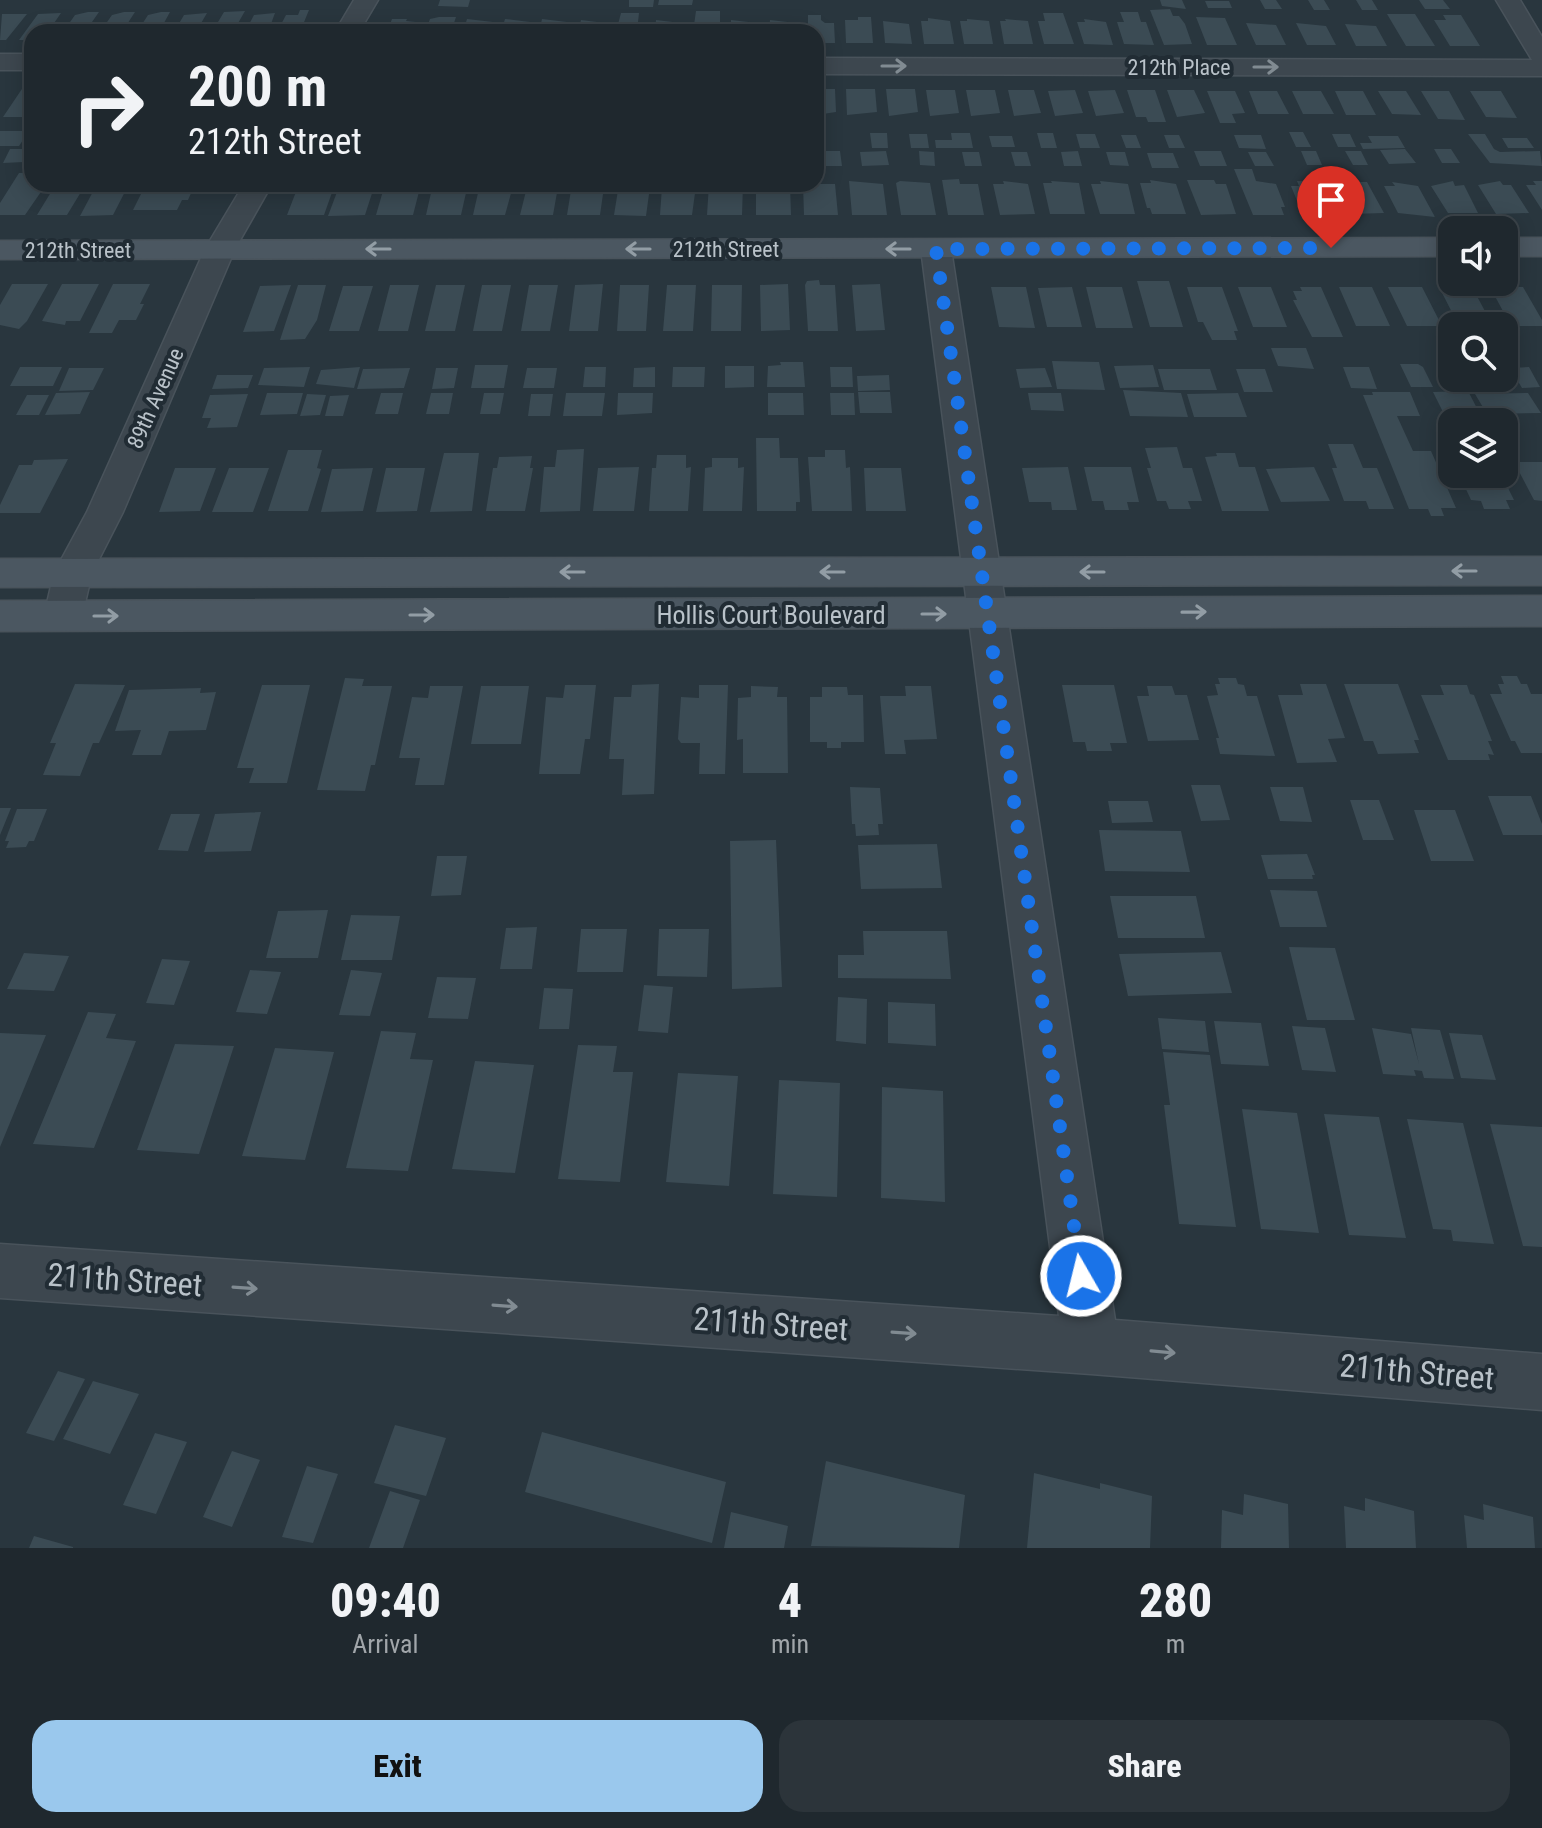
<!DOCTYPE html>
<style>
:root{--surface:#1f282e;--page:#2c343a;--text:#f1f3f6;--muted:#a1a6aa;--line:#3c444a;--accent:#9ac8ed}
body{margin:0;font-family:"Roboto Condensed",sans-serif;background:var(--page);color:var(--text);height:100vh;display:flex;flex-direction:column;font-size:30px;white-space:nowrap}
*{box-sizing:border-box;margin:0}
p{font-size:26px;color:var(--muted)}
.icon{flex:none;width:44px;height:44px;fill:none;stroke:currentColor;stroke-width:2;stroke-linecap:round;stroke-linejoin:round}
.map{position:relative;height:1548px;overflow:hidden}
.side{display:flex;flex-direction:column;background:var(--surface);flex:1}
.side>*{flex:none}
.hud{position:absolute;left:24px;top:24px;width:800px;height:168px;border-radius:24px;box-shadow:0 4px 20px #0003,0 0 0 2px var(--line);background:#1f282e;color:var(--text);overflow:hidden}
.buttons{position:absolute;left:1438px;top:216px;display:grid;gap:16px}
.buttons a{display:grid;place-items:center;width:80px;height:80px;border-radius:16px;background:var(--surface);box-shadow:0 4px 20px #0003,0 0 0 2px var(--line);font-size:40px}
.pin{position:absolute;display:grid;place-items:center;width:68px;height:68px;color:#fff;margin:-82px -34px;border-radius:50% 50% 50% 0;rotate:-45deg;box-shadow:0 0 8px #0007}
.pin .icon{rotate:45deg}
.me{position:absolute;width:88px;margin:-44px;rotate:352deg;stroke-linejoin:round;filter:drop-shadow(0 0 6px #0008)}
.turn{display:flex;align-items:center;gap:28px;height:168px;padding:0 32px;font-size:36px}
.turn .icon{width:104px;height:104px;stroke-width:2.5}
.turn b{display:block;font-size:56px;line-height:68px}
.eta{display:flex;justify-content:space-evenly;align-items:center;height:136px;text-align:center}
.eta b{font-size:48px;font-weight:800;line-height:56px}
.cta{display:flex;gap:16px;margin-top:auto;padding:16px 32px}
.cta a{flex:1;height:92px;border-radius:24px;background:var(--accent);color:#111;font-size:32px;font-weight:800;line-height:92px;text-align:center}
.cta a+a{background:var(--page);color:var(--text)}
.map>svg:first-child{display:block}
</style>
<div class="map">
<svg width="1542" height="1548" viewBox="0 0 1542 1548">
<rect width="100%" height="100%" fill="#29363e"/>
<path fill="#3b4b54" d="M440,0h30l-2,7 -30,-1z
M629,0h25l-1,7h-24z
M659,0h34l-1,5h-34z
M1160,0h22l4,9 -24,-3z
M1260,0h16l6,9h-17z
M1308,0h16l6,10h-16z
M1356,0h16l6,10h-16z
M1419,0h24l7,9h-25z
M1205,1h24l3,7h-24z
M1170,9l3,7h6l6,8 7,20 -28,1 -14,-35z
M300,10h9l-9,22h-23l9,-17h12z
M245,11l-12,21h-21l12,-20z
M696,11h24v21h-27z
M88,12h11l-14,20h-22l12,-17z
M124,12h11l-13,20h-22l12,-17z
M161,12h9l-11,20h-22l11,-17z
M1120,12h18l3,10h5l8,23 -30,-1 -7,-22h7z
M61,13l-13,19h-16v8h-13l19,-26z
M207,13l-11,19h-22l10,-17z
M275,13l-7,19h-23l9,-17z
M621,13h18l-1,9h5l-1,10h-26z
M1043,13h20l11,31h-30l-6,-23h7z
M2,14h25l-21,26h-6z
M1387,14h28l20,32h-29z
M808,15h13v5l4,3h9l1,20h-19v-11h-8z
M1443,15h18l19,31h-30l-16,-26h12z
M439,17h17l-5,15h-26l5,-13z
M858,17h13l2,26h-27l-1,-23h13z
M1196,17l29,1 12,27h-30z
M928,18l22,3 4,23h-30l-3,-23h7z
M392,19h15l-1,2 10,1 -4,10h-25z
M467,19l26,3 -3,10h-27z
M505,19l25,3 -2,10h-27z
M542,19l25,3 -2,10h-26z
M967,19l22,2 4,23h-29l-4,-23h7z
M1005,19l23,2 5,23h-29l-4,-23h6z
M1084,19l22,3 7,23 -29,-1 -7,-22h8z
M581,20l24,3 -2,9h-25z
M656,20l25,3 -1,9h-25z
M731,20l26,3v9h-26z
M770,20l26,3v9h-27z
M883,21l26,3 3,20 -27,-1z
M1246,23l30,2 10,20h-30z
M1296,23l30,3 10,19h-29z
M1345,24l31,2 11,20h-31z
M26,83h6v27h-4l-5,7h-20z
M816,89h19l1,23 -20,3z
M846,89h29l2,23 -30,3z
M886,89h29l3,23 -29,4z
M926,90h29l4,23 -29,3z
M966,90h29l5,23 -29,3z
M1008,90h26l7,23 -27,3z
M1075,90l8,23 -28,3 -7,-25z
M1115,90l9,23 -28,3 -8,-25z
M1127,90h28l11,32h-18l-2,-5h-10z
M1167,90h27l11,23 -28,4z
M1207,91h28l10,22 -13,1 4,9h-16z
M1249,91h28l12,23h-31z
M1292,91h29l13,23h-31z
M1335,91h28l13,24h-30z
M1378,91h28l15,24 -29,-1z
M1421,91h28l16,29 -27,-1z
M1470,91h31l16,27 -31,-1z
M0,131h29l-10,15h-19z
M1289,132h14l8,15h-15z
M870,133h17l1,15h-16z
M951,133h19l3,15h-37l-1,-8h17z
M1037,133h16l4,15h-16z
M909,134h18l2,14h-18z
M1076,134h19l5,14h-20z
M1332,134h18l6,13h-18z
M1468,134h17l9,15 6,3 40,-1 2,15 -52,-3z
M1121,135h15l5,13h-15z
M1164,135h15l6,13h-16z
M1234,135h27l5,14 -27,-1z
M989,136h23l3,11h-23z
M1368,136h30l7,12 -42,1 -3,-6h12z
M1502,138h25l7,10h-26z
M10,149h21l-7,13 -21,1z
M1405,149l11,14 -27,1 -9,-14z
M1434,149h17l9,14h-18z
M816,151h24l2,15h-26z
M886,151l3,14 -27,1 -2,-14z
M919,151l15,1 1,14 -15,-1z
M1078,151l4,15h-18l-3,-14z
M1194,151h27l6,15h-27z
M1301,151h15l6,14h-15z
M1345,151h16l7,14h-15z
M962,152h17l3,14h-17z
M1011,152h16l4,14h-16z
M1106,152h19l4,14 -19,-1z
M1248,152h18l8,14h-19z
M1147,153h26l6,15h-27z
M1234,169h18l4,12 20,3 9,23h-4l3,8h-31z
M19,173h13v11l13,2 -20,29h-25v-12z
M818,176l1,8h16l3,31h-34l-1,-31h13z
M959,179l1,5h18l6,31h-36l-6,-35z
M1150,180l26,4 10,30h-34l-2,-6h-3l-7,-25h11z
M1187,180h27l2,4h10l10,30 -35,1z
M849,181l34,3 4,31h-35z
M900,181l30,2 6,32h-35l-5,-32z
M1003,181l25,3 7,30 -35,1 -7,-31h11z
M1051,181l28,2 6,31h-35l-7,-31h9z
M1100,181l28,3 7,30h-35l-9,-30h10z
M1297,181l26,1 13,32 -34,-1 -11,-27h8z
M1453,181l2,5 9,-1 14,28h-30l-17,-27z
M1500,181l3,4h8l18,28 -33,1 -18,-29z
M1533,181h9v29l-16,-25h10z
M1336,182h31l17,31 -33,1z
M1392,182l26,4 17,31 -37,-4 -14,-27h11z
M56,184h28v3l-17,28h-30z
M97,184h32l-16,31 -33,1z
M146,184h43l-3,7h6l-4,9h-6l-5,10h-44z
M299,184h36l-11,31h-37z
M340,184h35l-10,31 -37,1z
M385,184h36l-8,31h-37z
M433,184h35l-7,31h-35z
M480,184l33,2 -8,29h-32z
M572,184h27l-1,3h6l-4,28h-33z
M619,184l31,3 -4,29 -32,-1z
M709,184h34l-1,31h-35z
M756,184h34l1,31h-35z
M696,186l-4,29h-32l2,-28z
M527,187h31l-5,28h-33z
M819,280l1,5h15l3,46h-30l-3,-46 2,-4z
M1137,281h32l14,46h-33z
M12,284h36l-21,37 -8,8 -19,-4v-20z
M62,284h37l-19,37h-14l-1,4 -23,-4z
M113,284h37l-10,20h4l-8,16h-17l-7,13h-23z
M603,284l-5,47h-29l6,-46z
M788,284l2,46 -29,1 -1,-46z
M880,284l5,46 -29,1 -4,-46z
M291,285l-17,46 -31,1 17,-46z
M298,285h28l-9,35 -12,19 -25,1z
M390,285h29l-11,46h-30z
M436,285h29l-10,46h-30z
M482,285h29l-9,46h-29z
M529,285h29l-8,46h-29z
M620,285h29l-3,46h-29z
M667,285h29l-3,46h-30z
M712,285h30l-1,46h-30z
M343,286h30l-14,45h-30z
M991,287h35l9,41 -36,-1z
M1072,287l10,40h-35l-9,-39z
M1086,287h36l11,41h-37z
M1187,287h35l16,44h-4l3,9h-25l-9,-18h-5z
M1238,287h33l16,40h-34z
M1300,287h21l22,50h-31l-19,-37h4l-4,-9h9z
M1339,287h33l18,39h-34z
M1388,287h34l20,39h-35z
M1439,287h33l21,39h-34z
M1490,287h33l19,33v6h-31z
M1271,348h35l8,21 -36,-3z
M1052,361l47,1 6,28 -48,-1z
M780,362h23l2,25h-38l1,-21 13,-1z
M1400,364h18l5,3 10,20h-22z
M475,365h33l-4,23h-33z
M1153,365l6,22 -39,1 -6,-22z
M725,366h29v21l-29,1z
M20,367h42l-9,19h-43z
M310,367l-6,20 -46,-2 6,-17z
M360,367l-6,21 -38,-4 5,-14z
M585,367h21l-1,20h-22z
M655,367v20h-22l1,-19z
M673,367h32l-1,20h-32z
M830,367h22l1,20h-22z
M1343,367h26l8,22 -26,-1z
M1529,367l11,20 -18,1 -12,-20z
M69,368h35l-11,22 -34,1z
M410,368l-6,20 -47,1 6,-20z
M436,368h22l-4,20 -22,1z
M527,368h30l-3,20h-31z
M1045,368l7,19 -32,1 -4,-19z
M1158,369h52l7,21h-53z
M1236,369h29l8,23h-29z
M217,375h36l-5,13 -36,1z
M889,375l1,15 -32,1 -1,-15z
M1459,378h30l5,9h-30z
M1123,390l58,3 7,24 -58,-1z
M1468,391l12,23h-36l-11,-22z
M90,392l-10,22 -35,1 11,-22z
M858,392h32l2,21h-32z
M1372,392h38l10,24h-23l16,35h18l25,57h-15l3,8h-13l-3,-7h-19l-46,-114h10z
M267,393h36l-6,21 -37,1z
M381,393h22l-5,21h-23z
M431,393h22l-4,21h-23z
M484,393h20l-4,21h-20z
M566,393h39l-3,23h-39z
M618,393h35l-1,20 -35,2z
M768,393h35l1,22h-36z
M830,393h24l1,22h-24z
M1028,393h33l3,18 -33,-1z
M1238,393l9,24h-53l-7,-23z
M1528,393l13,20 -54,1 -12,-20z
M248,394l-11,33 -30,1 4,-10h-9l8,-23z
M307,394l19,1 -6,20 -20,1z
M531,394h22l-3,22h-22z
M27,395h22l-10,20h-23z
M349,395l-6,21h-18l5,-20z
M756,438h23l1,20h18l2,44h-4v9h-39z
M1328,444h25l10,24h14l17,41h-25l-3,-8h-22l-12,-33h5z
M1177,447l6,21h9l10,33h-14l3,8h-22l-3,-8h-9l-10,-33h4l-6,-20z
M584,449l-4,62 -40,1 4,-45h11l2,-17z
M288,450h34l-5,18 4,1 -13,42h-40z
M825,450h20l1,18 4,-1 2,44h-40l-4,-54h17z
M444,453h35l-7,58 -42,1z
M1216,453h19l4,14h16l14,44h-47l-17,-54 12,-1z
M657,455h29v13l5,-1 -3,44h-39l3,-43h4z
M532,456l-2,12h3l-8,43h-39l7,-43h4l2,-11z
M712,458h26v10l6,-1 -2,44h-39l2,-43 7,-1z
M68,459l-28,54h-40v-8l19,-40h13l2,-5z
M1514,462h28v39l-8,-1z
M639,467l-5,44h-41l5,-43z
M1068,467l9,43h-25l-1,-8h-22l-7,-34z
M1084,467h47l8,35h-12l2,8h-24l-2,-9h-11z
M1314,467l16,34 -49,1 -15,-33z
M175,468h41l-16,43 -41,1z
M229,468h40l-16,44h-41z
M373,468l-10,43 -42,1 11,-43z
M386,468h39l-8,43 -41,1z
M864,468h37l5,43h-40z
M1459,474h42l13,26h-8l4,9h-26l-3,-8 -10,-1z
M1501,676h16l4,8h6l4,10h11v59h-21l-6,-12h-4l-21,-47h12l-4,-10h6z
M345,678l19,1 -2,7h30l-17,79h-4l-6,26 -48,-1z
M1218,678h18l2,6 6,1 3,11h10l18,60 -55,-2 -4,-16h3l-12,-42 11,-1 -3,-11h5z
M75,684l50,1 -26,58h-6l-13,33 -37,-1 13,-32h-6z
M659,684l-5,110 -32,1 2,-36h-15l5,-62h17l1,-12z
M1300,684h26l19,54 -17,1 9,23 -40,1 -19,-68h25z
M1344,684h54l21,56h-5l5,13 -41,1 -5,-13h-9z
M262,685h48l-23,98h-38l5,-15h-17z
M565,685h31l-6,54h-5l-5,35h-41l7,-77 17,1z
M699,685h29l-3,89h-26l1,-31h-19l-3,-4 3,-42 18,1z
M1062,685h52l13,58h-17l2,8h-25l-2,-9h-12z
M1440,685h27l3,9 4,1 18,46h-4l6,14 -6,-1 2,6h-42l-27,-65h23z
M430,686h33l-19,99h-29l5,-27h-21l13,-61 16,1z
M481,686h48l-8,58h-50z
M751,686l27,1 -1,10h10l1,76h-45v-34l-6,1 1,-42 13,-1z
M905,686h26l6,53 -33,1 2,14h-21l-5,-58h26z
M1147,686h25l3,9h12l12,45 -51,1 -11,-45h12z
M822,687h25l1,8h15l1,47h-23v6h-14v-6h-17v-45h12z
M201,688l-1,5 16,-1 -10,38 -37,1 -8,24h-29l9,-25 -26,1 14,-41z
M1191,785h29l10,35 -29,1z
M850,787l30,1 3,36h-5l1,11 -23,1 -1,-12h-3z
M1270,787h33l9,35 -32,-1z
M1488,796h43l11,28v11h-39z
M1350,800h29l15,40h-31z
M1108,801h40l5,21 -41,1z
M0,808h11l-11,27z
M17,809h30l-13,32h-5l-3,6 -20,1 3,-7h-4z
M1414,810h41l19,51h-43z
M261,812l-10,39 -47,1 11,-38z
M171,814h29l-12,37 -30,-1z
M1099,830l82,1 9,41 -85,-1z
M776,840l6,147 -50,2 -2,-148z
M937,844l5,44 -81,1 -3,-44z
M1307,854l8,21h-3l1,4h-45l-7,-24z
M437,856h30l-6,39 -30,1z
M1270,890l47,1 10,36h-47z
M1110,896h86l9,42h-87z
M328,910l-10,48h-52l12,-47z
M351,915l49,1 -8,44h-51z
M537,927l-5,42h-32l6,-41z
M581,929h46l-4,43h-46z
M659,929h50l-2,48 -50,-1z
M863,931h84l4,48 -113,-1v-23h26z
M1289,947l46,1 20,72h-48z
M1221,952l11,41 -104,3 -9,-42z
M24,953l45,3 -15,35 -47,-2z
M162,959l28,2 -16,44 -28,-2z
M250,970l31,2 -14,42 -31,-2z
M351,970l31,3 -12,43 -31,-1z
M437,977l39,1 -8,41 -40,-1z
M644,985l29,2 -5,46 -30,-2z
M544,988l29,1 -4,40h-30z
M838,997l29,2 -1,45 -30,-3z
M888,1002l47,2 1,42 -48,-3z
M88,1012l28,2 -10,24 30,3 -42,107 -61,-4z
M1158,1018l47,3 4,31 -47,-3z
M1214,1021l47,2 8,43 -48,-2z
M1292,1026l33,2 11,44 -34,-2z
M1372,1028l39,6 8,30 -8,-36 29,2 14,49 -30,-1 -2,-7 -8,-1 2,6 -33,-2z
M381,1031l35,2 -6,26 23,1 -25,111 -62,-3z
M0,1033l46,2 -46,112z
M1449,1033l33,2 14,45 -35,-2z
M175,1044l59,2 -35,108 -62,-4z
M578,1045l39,1 -4,26h20l-13,110 -62,-3z
M275,1048l59,4 -29,108 -63,-4z
M1163,1052l47,3 26,172 -57,-3 -15,-119h6z
M475,1061l59,4 -19,108 -63,-4z
M678,1073l60,3 -9,110 -63,-4z
M779,1080l61,3 -3,114 -64,-3z
M882,1087l61,4 2,111 -64,-4z
M1242,1109l55,4 22,120 -58,-4z
M1324,1114l55,3 27,121 -57,-3z
M1407,1119l56,4 31,121 -41,-3 -2,-11 -18,-1z
M1490,1124l52,3v120l-19,-1z
M58,1371l27,8 -31,62 -28,-8z
M93,1381l46,13 -29,60 -47,-15z
M395,1425l51,13 -20,58 -52,-13z
M542,1432l184,50 -14,61 -187,-51z
M155,1433l32,9 -31,72 -33,-9z
M232,1451l28,9 -28,67 -29,-10z
M826,1461l139,34 -6,53 -148,-2z
M307,1466l31,8 -25,69 -31,-6z
M1034,1473l66,16v-6l52,13 -2,52h-123z
M390,1491l30,9 -17,48h-34z
M1244,1494l44,10 1,44h-68l1,-38 21,5z
M1365,1498l49,13 2,37h-70l-2,-42 21,5z
M1483,1504l50,13 2,31h-68l-3,-33 20,5z
M731,1512l57,14 -4,22h-60z
M34,1536l39,11v1h-44z"/>
<g fill="none" stroke-linecap="round" stroke-linejoin="round">
<defs>
<path id="street" d="M354,0h24l-19,32h-24z
M1496,0h24l22,37v39l-726,-2v-16l716,2z
M0,54h32v16h-32z
M244,184h28l-37,65 -112,263 -31,61 -10,43 -5,10 -14,4 -14,-4 -5,-10 10,-43 33,-61 118,-263z
M936,240l10,3 5,6 164,1071 427,34v56l-451,-36 -1091,-76v-54l1059,72 -138,-1067 5,-6z"/>
<path id="secondary" d="M1452,238v18l-1452,3v-18z
M1504,238h38v18h-38z
M1542,557v28l-1542,2v-28z
M1542,596v30l-1542,5v-30z"/>
</defs>
<use href="#street" stroke="#49535b" stroke-width="3"/>
<use href="#secondary" stroke="#49535b" stroke-width="3"/>
<use href="#street" fill="#3d474f" fill-rule="evenodd"/>
<use href="#secondary" fill="#4b5761" fill-rule="evenodd"/>
</g>
<defs><path id="oneway-shaft" d="M-6 0H5M1.5-3L5.5 0L1.5 3" fill="none" stroke-width="1.6" stroke-linecap="round" stroke-linejoin="round" transform="scale(2)"/></defs>
<g stroke="#818b92">
<use href="#oneway-shaft" transform="translate(894 66)"/>
<use href="#oneway-shaft" transform="translate(1266 67)"/>
<use href="#oneway-shaft" transform="translate(245 1288) rotate(4)"/>
<use href="#oneway-shaft" transform="translate(505 1306) rotate(4)"/>
<use href="#oneway-shaft" transform="translate(904 1333) rotate(4)"/>
<use href="#oneway-shaft" transform="translate(1163 1352) rotate(5)"/>
</g>
<g stroke="#929da5">
<use href="#oneway-shaft" transform="translate(378 249) rotate(180)"/>
<use href="#oneway-shaft" transform="translate(638 249) rotate(180)"/>
<use href="#oneway-shaft" transform="translate(898 249) rotate(180)"/>
<use href="#oneway-shaft" transform="translate(1464 571) rotate(180)"/>
<use href="#oneway-shaft" transform="translate(572 572) rotate(180)"/>
<use href="#oneway-shaft" transform="translate(832 572) rotate(180)"/>
<use href="#oneway-shaft" transform="translate(1092 572) rotate(180)"/>
<use href="#oneway-shaft" transform="translate(1194 612) rotate(-1)"/>
<use href="#oneway-shaft" transform="translate(934 614)"/>
<use href="#oneway-shaft" transform="translate(422 615)"/>
<use href="#oneway-shaft" transform="translate(106 616)"/>
</g>
<g fill="none" stroke-linecap="round" stroke-linejoin="round">
<path stroke="#1a73e8" stroke-width="14" stroke-dasharray="0 25.2" d="M1081,1276l-145,-1027 395,-1"/>
</g>
<g text-anchor="middle" stroke-width="8" stroke-linejoin="round" paint-order="stroke">
<g font-size="22" fill="#b9c2c9" stroke="#212c34">
<text x="1179" y="75">212th Place</text>
<text x="726" y="257">212th Street</text>
<text x="78" y="258">212th Street</text>
<text transform="translate(155 398) rotate(-66)" y="8">89th Avenue</text>
</g>
<g font-size="26" fill="#b9c2c9" stroke="#212c34">
<text x="771" y="624">Hollis Court Boulevard</text>
</g>
<g font-size="32" fill="#b9c2c9" stroke="#212c34">
<text transform="translate(125 1280) rotate(4)" y="11">211th Street</text>
<text transform="translate(771 1324) rotate(4)" y="11">211th Street</text>
<text transform="translate(1417 1372) rotate(5)" y="11">211th Street</text>
</g>
</g>
</svg>
<div class="buttons">
<a><svg class="icon" aria-label="sound" viewBox="0 0 24 24"><path d="M4 9h4l5-4v14l-5-4H4zM17 9q2 3 0 6"/></svg></a>
<a><svg class="icon" aria-label="search" viewBox="0 0 24 24"><circle cx="10" cy="10" r="6"/><path d="M15 15l6 6"/></svg></a>
<a><svg class="icon" aria-label="layers" viewBox="0 0 24 24"><path d="M12 4l9 5-9 5-9-5zM3 14l9 5 9-5"/></svg></a>
</div>
<div class="pin" style="left:1331px;top:248px;background:#d93025"><svg class="icon" aria-label="arrive" viewBox="0 0 24 24"><path d="M6 21V4h12l-3 4 3 4H6"/></svg></div>
<svg class="me" style="left:1081px;top:1276px" viewBox="-20 -20 40 40"><circle r="17" fill="#1a73e8" stroke="#fff" stroke-width="3"/><path d="M0-11L8 9 0 5-8 9z" fill="#fff"/></svg>
<div class="hud">
<div class="turn"><svg class="icon" aria-label="right" viewBox="0 0 24 24"><path d="M7 20v-9h11M14 6l5 5-5 5"/></svg><div><b>200 m</b>212th Street</div></div>
</div>
</div>
<section class="side">
<div class="eta">
<div><b>09:40</b><p>Arrival</p></div>
<div><b>4</b><p>min</p></div>
<div><b>280</b><p>m</p></div>
</div>
<div class="cta"><a>Exit</a><a>Share</a></div>
</section>
